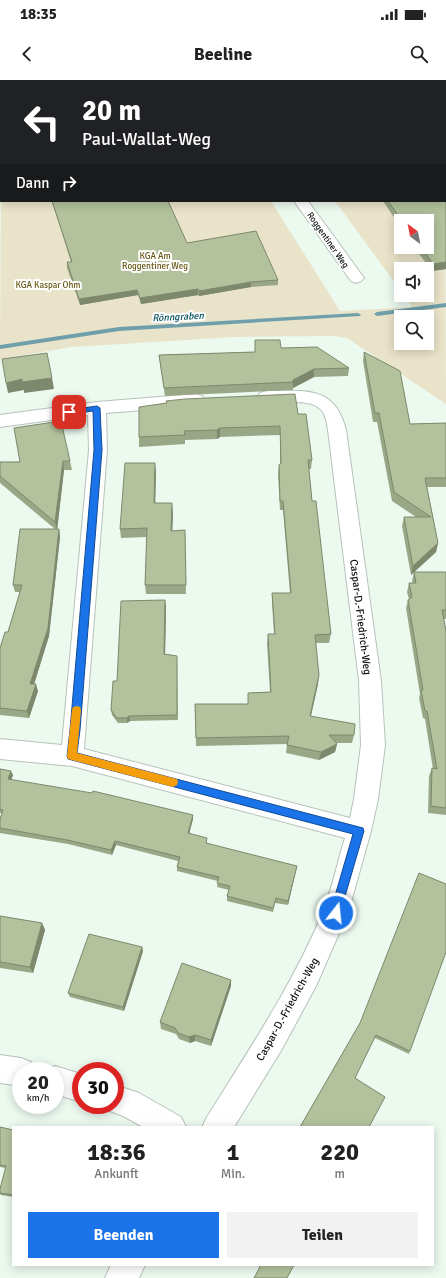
<!DOCTYPE html>
<html lang="de">
<meta charset="utf-8">
<style>
:root{--surface:#fff;--page:#f2f2f2;--text:#222;--muted:#767676;--accent:#1a73e8}
body{margin:0;font-family:Signika,sans-serif;background:var(--page);color:var(--text);height:100vh;display:flex;flex-direction:column;font-size:15px;white-space:nowrap}
*{box-sizing:border-box;margin:0}
p{font-size:13px;color:var(--muted)}
.icon{flex:none;width:22px;height:22px;fill:none;stroke:currentColor;stroke-width:2;stroke-linecap:round;stroke-linejoin:round}
.map{position:relative;flex:1;overflow:hidden}
.sheet{position:absolute;left:12px;top:1046px;width:422px;height:140px;display:flex;flex-direction:column;background:var(--surface);border-radius:0px;box-shadow:0 2px 10px #0003}
.sheet>*{flex:none}
.banner{position:absolute;left:0px;top:0px;width:446px;height:122px;box-shadow:0 2px 10px #0003;background:#202124;color:#fff;overflow:hidden}
.needle{width:26px;rotate:328deg}
.fabs{position:absolute;left:394px;top:134px;display:grid;gap:8px}
.fabs a{display:grid;place-items:center;width:40px;height:40px;border-radius:0px;background:var(--surface);box-shadow:0 2px 10px #0003;font-size:20px}
.speed{position:absolute;left:12px;top:982px;display:flex;gap:8px;font-size:20px;font-weight:700;text-align:center}
.speed>*{display:grid;place-content:center;width:52px;height:52px;border-radius:50%;background:var(--surface);box-shadow:0 2px 10px #0003;line-height:1}
.speed small{font-size:10px;font-weight:400}
.speed .limit{border:6px solid #d22;background:#fff;color:#111}
.pin{position:absolute;display:grid;place-items:center;width:34px;height:34px;color:#fff;margin:-17px;border-radius:8px;box-shadow:0 2px 6px #0006}
.me{position:absolute;width:44px;margin:-22px;rotate:16deg;stroke-linejoin:round;filter:drop-shadow(0 0 3px #0008)}
.turn{display:flex;align-items:center;gap:14px;height:84px;padding:0 16px;font-size:18px}
.turn .icon{width:52px;height:52px;stroke-width:2.5}
.turn b{display:block;font-size:28px;line-height:34px}
.then{display:flex;align-items:center;height:38px;padding:0 16px;background:#0003;gap:8px;font-size:15px}
.eta{display:flex;justify-content:space-evenly;align-items:center;height:68px;text-align:center}
.eta b{font-size:24px;font-weight:800;line-height:28px}
.button{display:flex;gap:8px;margin-top:auto;padding:8px 16px}
.button a{flex:1;height:46px;border-radius:0px;background:var(--accent);color:#fff;font-size:16px;font-weight:800;line-height:46px;text-align:center}
.button a+a{background:var(--page);color:var(--text)}
.status{display:flex;justify-content:space-between;align-items:center;height:28px;padding:0 20px;background:var(--surface);direction:ltr}
.status svg{height:11px;fill:currentColor}
header{display:flex;justify-content:space-between;align-items:center;height:52px;padding:0 16px;background:var(--surface);font-size:18px;font-weight:800}
.map>svg:first-child{display:block}
</style>
<div class="status"><b>18:35</b><svg viewBox="0 0 49 12"><path d="M0 12V9h3v3zM5 12V6h3v6zM10 12V3h3v9zM15 12V0h3v12zM26 1h20v11H26zM47 4h2v5h-2z"/></svg></div>
<header><svg class="icon" aria-label="back" viewBox="0 0 24 24"><path d="M15 5l-7 7 7 7"/></svg>Beeline<svg class="icon" aria-label="search" viewBox="0 0 24 24"><circle cx="10" cy="10" r="6"/><path d="M15 15l6 6"/></svg></header>
<div class="map">
<svg width="446" height="1198" viewBox="0 0 446 1198">
<rect width="100%" height="100%" fill="#ebf9ef"/>
<path fill="#e9e3ca" fill-rule="evenodd" d="M445,8l1,316 -99,-66 -13,-2 -99,1 -163,10 -72,12 1,-199v41h270l69,110 72,-4 -8,-12h23v-26h-26v22l-66,-90h110zM401,141h26v26h-26zM401,237h26v26h-26z"/>
<g fill="none" stroke-linecap="round" stroke-linejoin="round">
<path fill="#6e9faa" fill-rule="evenodd" d="M446,223v4l-69,9 -3,-2 3,-2z
M358,233l3,2 -1,1 -241,15 -119,18v-4l119,-18z"/>
<defs>
<path id="service" d="M126,0h8v1h-8z"/>
<path id="minor" d="M87,0h21l-22,1z
M198,0h12l1,1h-12z
M0,6h1v8h-1z
M294,121h14l56,77 -3,3 -5,2 -5,-2z
M266,311c39,0 69,-6 80,39l35,251 4,64 -7,54 -7,32 -23,82 -32,73 -34,63 -48,78h-32l5,-10c41,-66 85,-131 115,-203 10,-24 15,-51 23,-76l-273,-72 -72,-7v-20l62,6 27,-295 -1,-35 -88,12v-12l97,-13 99,-8 6,2 3,4 -3,4 -6,2 -90,7 1,37 -23,299 266,69 4,-19 7,-54 -2,-64 -31,-251c-1,-6 -2,-13 -5,-18 -12,-17 -46,-6 -63,-11l-3,-4 3,-4z
M0,975l21,3 10,4 4,9h-14v15l-21,-3z
M55,986l26,8v28l-26,-8v-23h-11z
M115,1005l24,8 42,24 5,10h-43l-20,-11 -18,-7 -2,-4h12z
M111,1185h34l-6,13h-34z"/>
</defs>
<use href="#service" stroke="#b6c3ba" stroke-width="2"/>
<use href="#minor" stroke="#b6c3ba" stroke-width="2"/>
<use href="#service" fill="#fff" fill-rule="evenodd"/>
<use href="#minor" fill="#fff" fill-rule="evenodd"/>
</g>
<path fill="#9aa786" d="M218,0h228v189l-14,2 -18,-24h13v-26h-26v7l-18,-27h62v-120h-226z
M52,121h116l19,42 91,37v5l-27,2 -52,9 -1,-1 -57,9 -3,-9 -58,10 -13,-37v-6h4z
M255,260l94,28 -1,8 -34,1 -21,11v2l-128,6 -5,-33 -1,-8 96,-3z
M364,272l46,72 36,-1v64h-19l11,56 -2,9 -25,23 -9,-49 2,-9h12l-24,-16 -15,-79h-4l-10,-61z
M298,334l14,46 -1,9h-2l3,32 19,133 -2,9h-13l2,41 -7,32 43,19 -2,8h-16l1,1 -2,8 -16,8 -33,-7 1,-9 -91,2 -1,-42h53v-11l22,-1 -3,-49 1,-9h6l-2,-32v-9h18l-7,-83h-3l-2,-36 1,-9 1,-1v-29l-60,2 -3,2 -32,1v4l-46,3v-10z
M70,381l2,9h-8l-7,59h2l1,8 -11,99 -15,48 4,7 -9,27 -29,-3v-67l8,-16 12,-40h-5l-2,-7 42,-56 -55,-46v-21z
M156,392l-1,31 18,9 -1,19 13,-1 1,64h-40l-1,-9 2,-48 -26,1 -1,-9z
M414,492h32v47h-2l2,12v184l-18,-2 1,-37 3,-8 1,1 -8,-50 -2,-1 -4,-20 1,-4 -14,-86 2,-8 1,-1 -2,-7 2,-9h4l-1,-2z
M166,526l-1,48 12,2 1,64 -48,1 -3,2h-9l-6,-8 -1,-5 6,-29z
M0,689l13,6 -2,5 182,35v4l-4,15 18,8v2l90,22 -9,39 -13,-2 -2,9 -46,-11v-5l2,-6 -12,-3 1,-6 -41,-10v-4l1,-6 -62,-16 -4,10 -44,-11 -68,-11v-14l2,-6h-2z
M0,836l42,7 3,7 -12,43 -33,-5z
M142,867l1,4 -19,60 -54,-14 -2,-4z
M231,900v6l-20,60 -16,-5 -5,2 -11,-4 -3,-5 -15,-5 -1,-7z
M360,943l50,28 -1,3 -34,-16 -75,89z
M0,1047l13,3v67l-12,-2 -1,-1v-5l6,-21 -6,-1z"/>
<path fill="#7d886d" d="M446,182v7l-14,2 1,-7z
M251,202v5l-52,9v-5z
M198,209v6l-57,9 -1,-6z
M137,210l1,5 -58,10 -1,-6z
M314,289v8l-21,11v-8z
M52,298l2,11 -30,4v-3l-16,3 -2,-10 16,-4z
M220,348v9l-3,2v-9z
M63,381l1,9 -7,61 -2,-9z
M155,383l1,9 -1,40 -1,-9z
M172,423l1,9 -1,28 -1,-9z
M59,449l1,8 -11,99 -17,55 -2,-7z
M438,463l-2,9 -25,23 2,-9z
M165,520l1,6 -1,53 -1,-5z
M319,595l-1,9 -9,40 1,-8z
M36,604l2,7 -9,27 -2,-7z
M129,636l1,5 -3,2v-5z
M337,664l-2,8 -16,8 2,-8z
M11,691l2,4 -3,9 -2,-5z
M193,735v4l-5,19v-5z
M115,761l1,4 -4,10 -1,-5z
M297,786l-1,4 -8,35v-4z
M42,843l3,7 -12,43 -3,-6z
M142,867l1,4 -19,60 -1,-4z
M231,900v6l-20,60v-6z
M195,955v6l-5,2 -1,-6z"/>
<path fill="#b3c29c" stroke="#7d886d" d="M223,0h223v182l-13,2 -12,-17h6v-26h-25l-14,-20h57v-120h-221z
M52,121h116l19,42 69,-12 22,49 -27,2 -52,9 -1,-2 -58,9 -3,-8 -58,9 -12,-37h5z
M255,260h25l1,8 36,-1 32,21 -35,1 -21,11v2l-129,6 -5,-33 96,-3z
M364,272l36,19 10,53 36,-1v55h-21l13,65 -25,23 -9,-49h27l-37,-25 -15,-79h-4z
M47,273l5,25 -30,4v-3l-16,4 -4,-24z
M295,314l3,20h8l6,46h-4l4,41h4l15,133 -16,1 4,40 -9,41 45,8 -1,11h-25l8,9 -16,8 -34,-7 2,-9 -93,2 -1,-34h53v-11l23,-1 -3,-58h7l-3,-41h19l-8,-92h-3l-1,-36 2,-2 -1,-37 -60,2 -3,2 -33,1 1,4 -46,2v-30l28,-4 -1,-2 19,-2z
M61,341l9,40h-7l-8,61 -55,-46v-14h20l-6,-34z
M125,383h30l-1,40h18l-1,28 14,-1 1,55h-41l2,-57 -27,1z
M20,449h39l-11,99 -18,56h6l-9,27 -27,-3v-60l5,-16h3l14,-47h-9z
M414,492h32v38h-4l4,21v177l-15,-2 1,-38 5,1 -10,-58h-2l-4,-21h2l-15,-90 4,-3 -3,-14h7z
M165,520l-1,54 13,2v59l-48,1 -2,2h-10l-6,-8 2,-29h4l4,-80z
M0,689l11,2 -3,8 84,14 1,-2 100,24 -5,18 19,5 -1,5 91,23 -9,35 -12,-3 -3,10 -46,-12 3,-10 -13,-3 2,-6 -42,-10 3,-10 -65,-16 -4,9 -44,-10 -67,-12v-9l3,-9 -3,-1z
M419,793l27,11v68l-36,99 -34,-16 -21,43 30,19 -16,30h-69l60,-104z
M0,836l42,7 -12,44 -30,-5z
M89,854l53,13 -19,60 -55,-14z
M182,883l49,17 -20,60 -16,-5 -6,2 -11,-4 -3,-5 -15,-6z
M0,1047l13,3v65l-13,-2v-4l6,-23 -6,-1z
M258,1185h36l-7,13h-33l6,-11z"/>
<path fill="#1a73e8" stroke="#114b97" d="M97,326l3,2 2,42 -22,280 -3,23 286,75 1,3 -25,86 -3,1 -4,-1 -2,-4 23,-79 -281,-74 -4,-1 -1,-3 3,-26 24,-280 -1,-39 -24,3 -4,-2 4,-2z"/>
<path fill="#f59e0b" d="M77,626l3,1 1,3 -4,43 96,25 4,1 1,3 -1,3 -4,2 -105,-28 -1,-3 5,-46 1,-3z"/>
<g text-anchor="middle" stroke-width="4" stroke-linejoin="round" paint-order="stroke">
<g font-size="9" fill="#0d120f" stroke="#fff">
<text transform="translate(328 160) rotate(55)" y="3">Roggentiner Weg</text>
</g>
<g font-size="9" fill="#665715" stroke="#fff">
<text x="155" y="179">KGA Am<tspan x="155" dy="10">Roggentiner Weg</tspan></text>
<text x="48" y="208">KGA Kaspar Ohm</text>
</g>
<g font-size="10" font-style="italic" fill="#014e5a" stroke="#fff">
<text transform="translate(178 236) rotate(-3)" y="4">Rönngraben</text>
</g>
<g font-size="11" fill="#0d120f" stroke="#fff">
<text transform="translate(361 537) rotate(83)" y="4">Caspar-D.-Friedrich-Weg</text>
<text transform="translate(287 929) rotate(-61)" y="4">Caspar-D.-Friedrich-Weg</text>
</g>
</g>
</svg>
<div class="fabs">
<a><svg class="needle" viewBox="-14 -14 28 28"><path d="M0-13l5 13h-10z" fill="#e53935"/><path d="M0 13l5-13h-10z" fill="#767676"/></svg></a>
<a><svg class="icon" aria-label="sound" viewBox="0 0 24 24"><path d="M4 9h4l5-4v14l-5-4H4zM17 9q2 3 0 6"/></svg></a>
<a><svg class="icon" aria-label="search" viewBox="0 0 24 24"><circle cx="10" cy="10" r="6"/><path d="M15 15l6 6"/></svg></a>
</div>
<div class="speed"><div>20<small>km/h</small></div><div class="limit">30</div></div>
<div class="pin" style="left:69px;top:332px;background:#d93025"><svg class="icon" aria-label="arrive" viewBox="0 0 24 24"><path d="M6 21V4h12l-3 4 3 4H6"/></svg></div>
<svg class="me" style="left:336px;top:833px" viewBox="-20 -20 40 40"><circle r="17" fill="#1a73e8" stroke="#fff" stroke-width="3"/><path d="M0-11L8 9 0 5-8 9z" fill="#fff"/></svg>
<div class="banner">
<div class="turn"><svg class="icon" aria-label="left" viewBox="0 0 24 24"><path d="M17 20v-9H6M10 6l-5 5 5 5"/></svg><div><b>20 m</b>Paul-Wallat-Weg</div></div>
<div class="then">Dann<svg class="icon" aria-label="right" viewBox="0 0 24 24"><path d="M7 20v-9h11M14 6l5 5-5 5"/></svg></div>
</div>
<section class="sheet">
<div class="eta">
<div><b>18:36</b><p>Ankunft</p></div>
<div><b>1</b><p>Min.</p></div>
<div><b>220</b><p>m</p></div>
</div>
<div class="button"><a>Beenden</a><a>Teilen</a></div>
</section>
</div>
